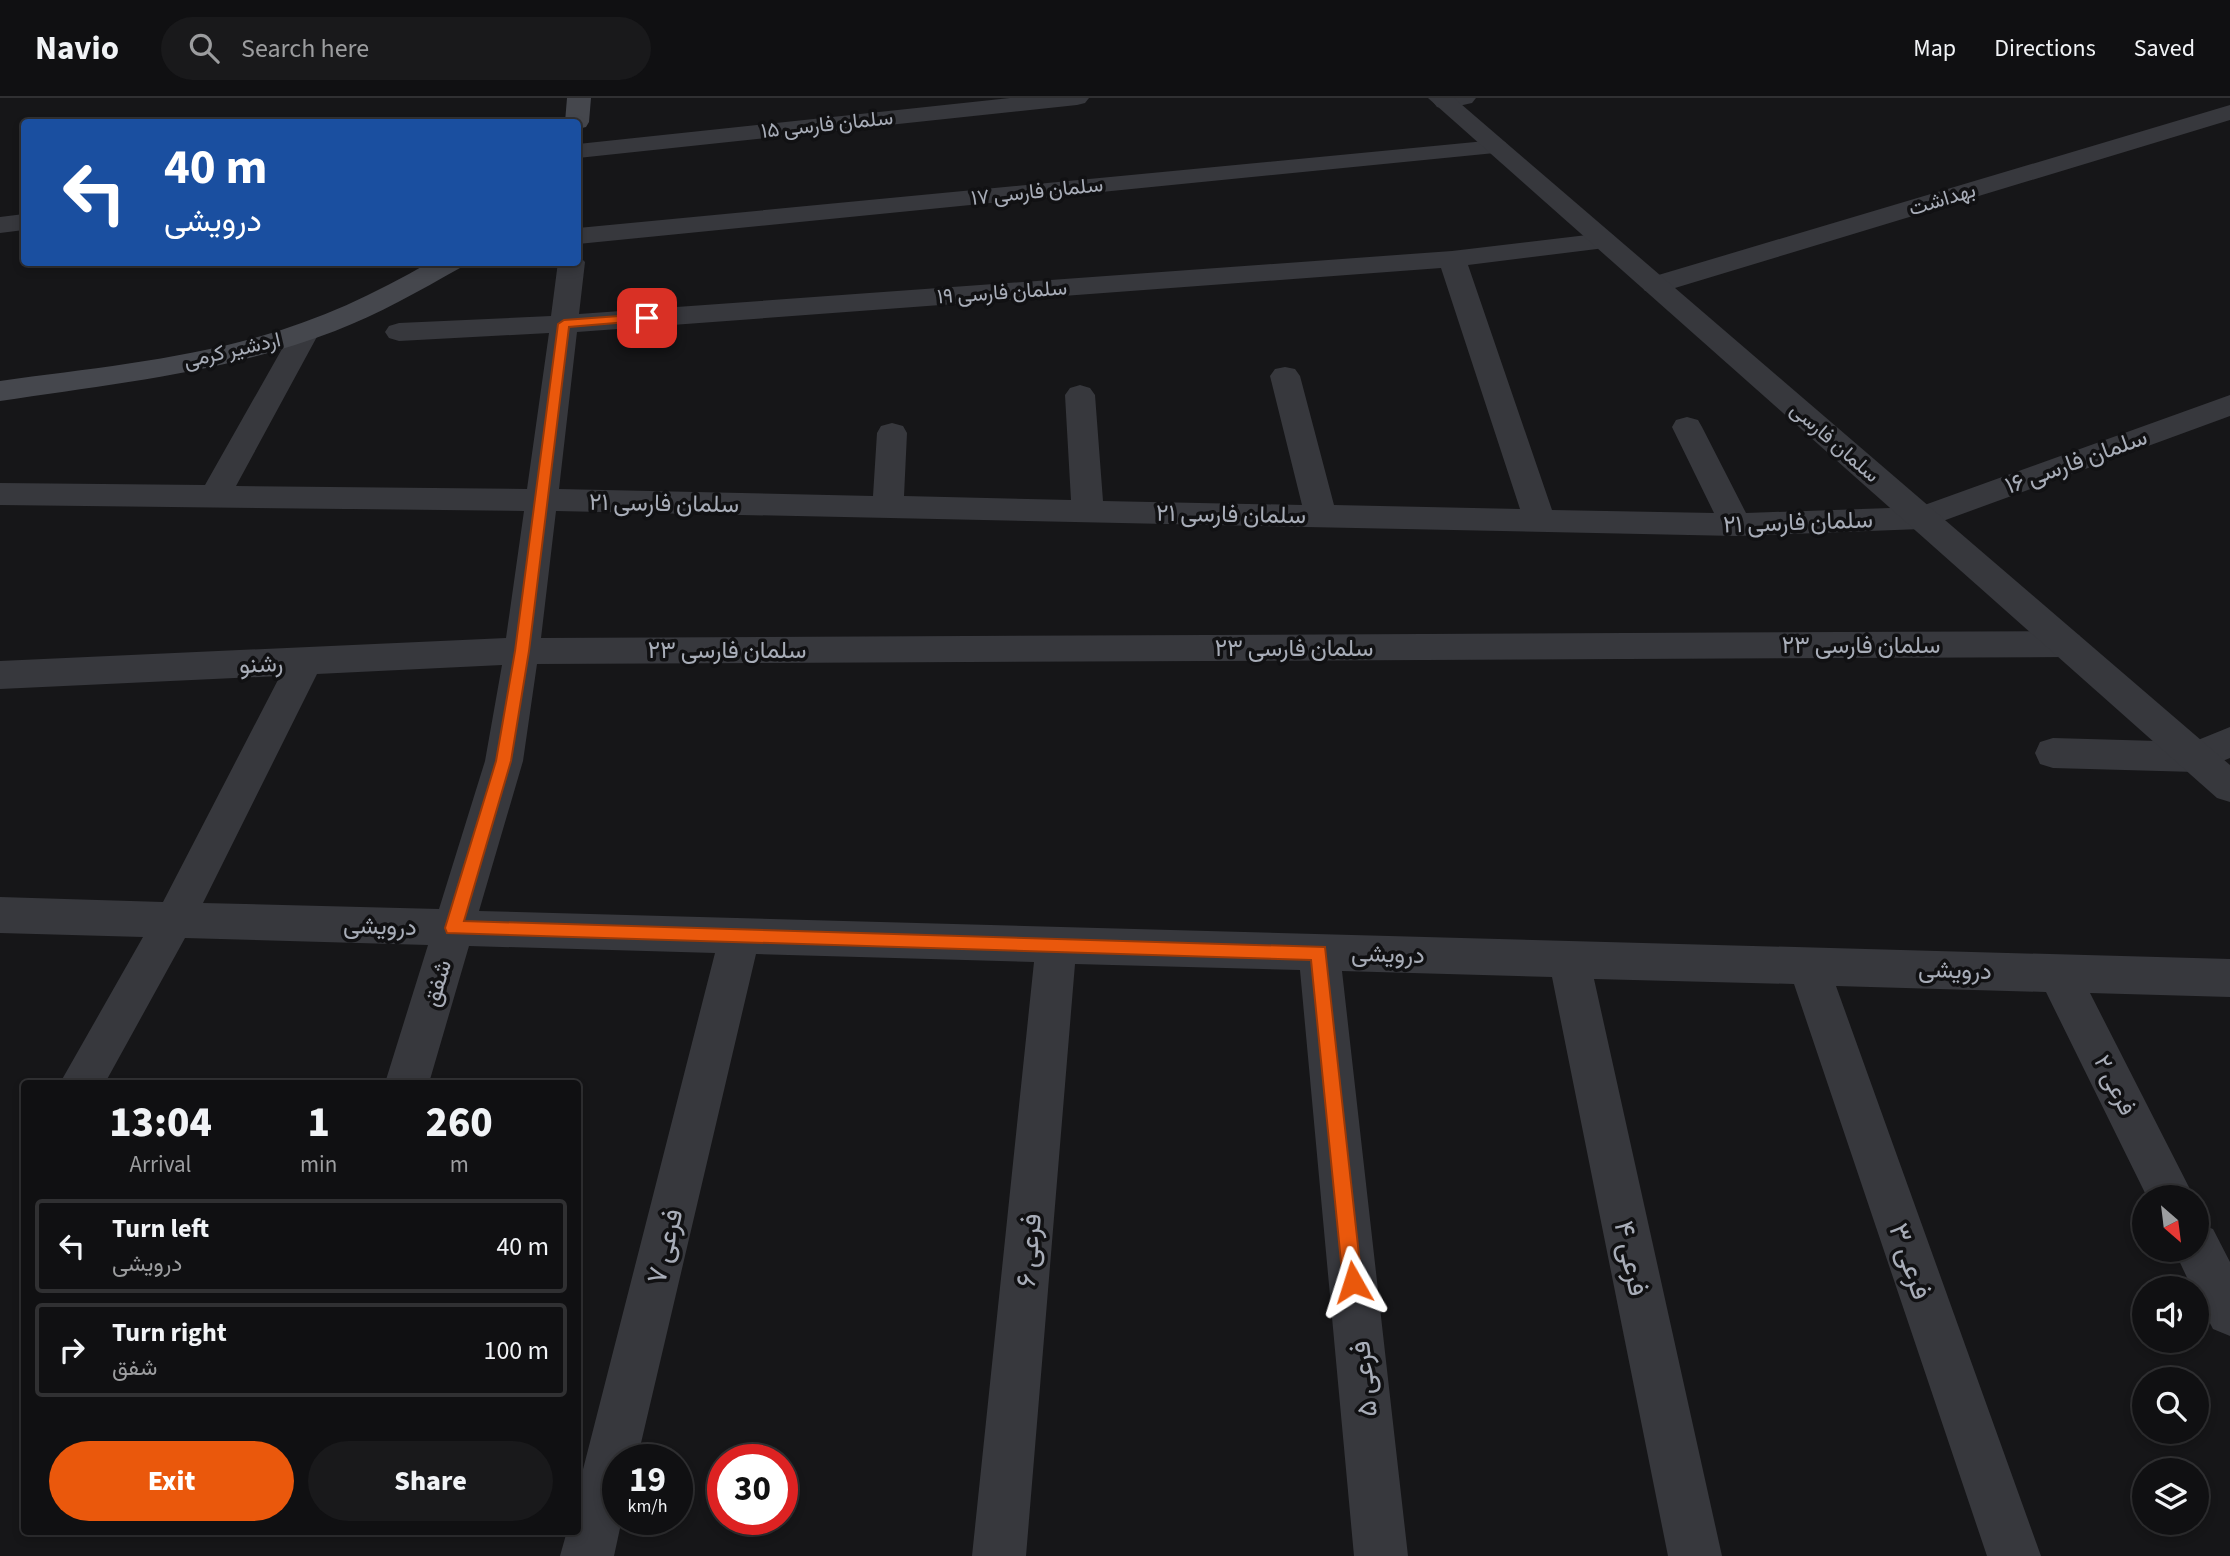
<!DOCTYPE html>
<meta charset="utf-8">
<style>
:root{--surface:#101012;--page:#19191b;--text:#f1f3f6;--muted:#9c9d9f;--line:#303032;--accent:#ea580c}
body{margin:0;font-family:"Source Sans 3",Vazirmatn,sans-serif;background:var(--page);color:var(--text);height:100vh;display:flex;flex-direction:column;font-size:26px;white-space:nowrap}
*{box-sizing:border-box;margin:0}
p{font-size:23px;color:var(--muted)}
.icon{flex:none;width:38px;height:38px;fill:none;stroke:currentColor;stroke-width:2;stroke-linecap:round;stroke-linejoin:round}
.map{position:relative;flex:1;overflow:hidden}
.panel{position:absolute;left:21px;top:982px;width:560px;height:455px;display:flex;flex-direction:column;background:var(--surface);border-radius:7px;box-shadow:0 4px 10px #0003,0 0 0 2px var(--line)}
.panel>*{flex:none}
.top-card{position:absolute;left:21px;top:21px;width:560px;height:147px;border-radius:7px;box-shadow:0 4px 10px #0003,0 0 0 2px var(--line);background:#1a4fa0;color:#fff;overflow:hidden}
.needle{width:46px;rotate:152deg}
.tools{position:absolute;left:2132px;top:1087px;display:grid;gap:14px}
.tools a{display:grid;place-items:center;width:77px;height:77px;border-radius:50%;background:var(--surface);box-shadow:0 4px 10px #0003,0 0 0 2px var(--line);font-size:35px}
.speed{position:absolute;left:602px;top:1346px;display:flex;gap:14px;font-size:35px;font-weight:700;text-align:center}
.speed>*{display:grid;place-content:center;width:91px;height:91px;border-radius:50%;background:var(--surface);box-shadow:0 4px 10px #0003,0 0 0 2px var(--line);line-height:1}
.speed small{font-size:18px;font-weight:400}
.speed .limit{border:10px solid #d22;background:#fff;color:#111}
.pin{position:absolute;display:grid;place-items:center;width:60px;height:60px;color:#fff;margin:-30px;border-radius:14px;box-shadow:0 4px 10px #0006}
.me{position:absolute;width:77px;margin:-38px;rotate:354deg;stroke-linejoin:round;filter:drop-shadow(0 0 5px #0008)}
.turn{display:flex;align-items:center;gap:24px;height:147px;padding:0 28px;font-size:32px}
.turn .icon{width:91px;height:91px;stroke-width:2.5}
.turn b{display:block;font-size:49px;line-height:60px}
.eta{display:flex;justify-content:space-evenly;align-items:center;height:119px;text-align:center}
.eta b{font-size:42px;font-weight:800;line-height:49px}
.primary-button{display:flex;gap:14px;margin-top:auto;padding:14px 28px}
.primary-button a{flex:1;height:80px;border-radius:42px;background:var(--accent);color:#fff;font-size:28px;font-weight:800;line-height:80px;text-align:center}
.primary-button a+a{background:var(--page);color:var(--text)}
ul{padding:0;list-style:none}
li{display:flex;align-items:center;gap:21px;height:94px;margin:0 14px 10px;padding:0 14px;border:4px solid var(--line);border-radius:7px}
li div{flex:1}
li b{display:block;font-size:26px}
li em{font-style:normal}
header{display:flex;align-items:center;gap:42px;box-sizing:border-box;height:98px;padding:0 35px;background:var(--surface);border-bottom:2px solid var(--line)}
header strong{font-size:33px}
nav{display:flex;gap:38px;margin-inline-start:auto;font-size:24px}
.search{width:490px;height:63px;background:var(--page);display:flex;align-items:center;gap:18px;box-sizing:border-box;padding:0 24px;border-radius:38px;color:var(--muted);font-size:26px}
.map>svg:first-child{display:block}
</style>
<header>
<strong>Navio</strong>
<div class="search"><svg class="icon" aria-label="search" viewBox="0 0 24 24"><circle cx="10" cy="10" r="6"/><path d="M15 15l6 6"/></svg>Search here</div>
<nav><a>Map</a><a>Directions</a><a>Saved</a></nav>
</header>
<div class="map">
<svg width="2230" height="1458" viewBox="0 0 2230 1458">
<rect width="100%" height="100%" fill="#161618"/>
<g fill="none" stroke-linecap="round" stroke-linejoin="round">
<path fill="#37383d" fill-rule="evenodd" d="M1010,0h79l-4,5 -8,2 -499,53v-14z
M1436,0h40l-4,5 -27,6 -8,-2 -4,-5z
M2230,7v15l-565,171h-20l-4,-6 4,-6z
M1496,42l9,2 3,5 -3,5 -927,92v-16z
M24,116v16l-24,3v-16z
M1604,135l9,2 4,6 -4,6 -145,18 84,245 162,3 -42,-86 4,-7 11,-3 11,3 4,7 44,86 173,-6 311,-112v21l-309,113 -185,7 -1180,-25 -15,127 1526,-7 12,4 5,9 -5,9 -12,4 -1530,7 -14,97 -44,150 1751,48v38l-140,-4 104,204h-47l-101,-205 -210,-6 205,570h-54l-193,-572 -200,-5 128,577h-54l-116,-579 -210,-6 66,585h-54l-54,-586 -225,-6 -49,592h-54l62,-594 -278,-8 -119,506h-19v59h4l-8,37h-54l7,-25h11v-42l137,-536 -246,-7 -40,137h-44l43,-138 -243,-7 -80,145h-45l83,-146 -143,-4v-36l163,5 117,-226 -280,13v-28l506,-23 18,-127 -524,-6v-22l205,2 86,-152 4,-6 10,-3 10,3 4,6 -83,153 291,3 22,-156 -150,8 -10,-3 -4,-6 4,-6 10,-3 152,-7 7,-54h20v-7l7,7 -6,52 873,-63zM1441,170l79,241 -186,-4 -34,-129 -5,-7 -10,-2 -10,2 -5,7 32,129 -199,-4 -8,-106 -5,-7 -10,-3 -10,3 -5,7 6,105 -167,-4 3,-63 -4,-7 -11,-3 -11,3 -4,7 -4,63 -314,-7 18,-157zM502,567l-17,96 -46,148 -236,-6 114,-229z
M2230,629v31l-34,14 -143,-4 -13,-4 -5,-11 5,-11 13,-4 140,4z
M2196,1125l17,6 17,33v74l-17,-7 -17,-33v-8h-4l-18,-38h22z"/>
<path fill="#37383d" fill-rule="evenodd" d="M1428,0h26l776,667v37l-13,-4z"/>
<path fill="#45474d" fill-rule="evenodd" d="M567,0h24l-2,24 -3,5 -8,2v-7h-13z
M430,164h33l-3,6c-41,23 -81,46 -125,63 -106,41 -223,53 -335,70v-20c86,-12 174,-20 258,-44 61,-17 117,-43 172,-75z"/>
</g>
<path fill="#ea580c" stroke="#983908" stroke-width="2" d="M647,216l6,4 -2,2 -82,7 -40,324 -18,110 -47,160 861,26 37,335 -2,7 -7,2 -7,-2 -3,-7 -32,-322 -864,-27 -2,-5 51,-167 19,-110 43,-327 6,-4z"/>
<g text-anchor="middle" stroke-width="7" stroke-linejoin="round" paint-order="stroke">
<g font-size="21" fill="#a8adb8" stroke="#111113">
<text transform="translate(827 26) rotate(-6)" y="7">سلمان فارسی ۱۵</text>
<text transform="translate(1037 93) rotate(-6)" y="7">سلمان فارسی ۱۷</text>
<text transform="translate(1942 101) rotate(-17)" y="7">بهداشت</text>
<text transform="translate(1002 194) rotate(-4)" y="7">سلمان فارسی ۱۹</text>
<text transform="translate(232 252) rotate(-13)" y="7">اردشیر کرمی</text>
<text transform="translate(1835 344) rotate(41)" y="7">سلمان فارسی</text>
</g>
<g font-size="24" fill="#a8adb8" stroke="#111113">
<text transform="translate(2076 363) rotate(-20)" y="8">سلمان فارسی ۱۶</text>
<text transform="translate(664 405) rotate(1)" y="8">سلمان فارسی ۲۱</text>
<text transform="translate(1231 416) rotate(1)" y="8">سلمان فارسی ۲۱</text>
<text transform="translate(1798 424) rotate(-2)" y="8">سلمان فارسی ۲۱</text>
<text x="1861" y="555">سلمان فارسی ۲۳</text>
<text x="1294" y="558">سلمان فارسی ۲۳</text>
<text x="727" y="560">سلمان فارسی ۲۳</text>
<text transform="translate(261 566) rotate(-3)" y="8">رشنو</text>
<text transform="translate(380 828) rotate(2)" y="8">درویشی</text>
<text transform="translate(1388 856) rotate(2)" y="8">درویشی</text>
<text transform="translate(1955 872) rotate(2)" y="8">درویشی</text>
<text transform="translate(437 885) rotate(-73)" y="8">شفق</text>
<text transform="translate(2115 987) rotate(63)" y="8">فرعی ۲</text>
</g>
<g font-size="28" fill="#a8adb8" stroke="#111113">
<text transform="translate(664 1148) rotate(-76)" y="10">فرعی ۷</text>
<text transform="translate(1028 1152) rotate(-85)" y="10">فرعی ۶</text>
<text transform="translate(1632 1160) rotate(78)" y="10">فرعی ۴</text>
<text transform="translate(1911 1163) rotate(71)" y="10">فرعی ۳</text>
<text transform="translate(1363 1281) rotate(-96)" y="10">فرعی ۵</text>
</g>
</g>
</svg>
<div class="tools">
<a><svg class="needle" viewBox="-14 -14 28 28"><path d="M0-13l5 13h-10z" fill="#e53935"/><path d="M0 13l5-13h-10z" fill="#9c9d9f"/></svg></a>
<a><svg class="icon" aria-label="sound" viewBox="0 0 24 24"><path d="M4 9h4l5-4v14l-5-4H4zM17 9q2 3 0 6"/></svg></a>
<a><svg class="icon" aria-label="search" viewBox="0 0 24 24"><circle cx="10" cy="10" r="6"/><path d="M15 15l6 6"/></svg></a>
<a><svg class="icon" aria-label="layers" viewBox="0 0 24 24"><path d="M12 4l9 5-9 5-9-5zM3 14l9 5 9-5"/></svg></a>
</div>
<div class="speed"><div>19<small>km/h</small></div><div class="limit">30</div></div>
<div class="pin" style="left:647px;top:220px;background:#d93025"><svg class="icon" aria-label="arrive" viewBox="0 0 24 24"><path d="M6 21V4h12l-3 4 3 4H6"/></svg></div>
<svg class="me" style="left:1353px;top:1184px" viewBox="-20 -20 40 40"><path d="M0-17L14 15 0 8-14 15z" fill="#ea580c" stroke="#fff" stroke-width="4"/></svg>
<div class="top-card">
<div class="turn"><svg class="icon" aria-label="left" viewBox="0 0 24 24"><path d="M17 20v-9H6M10 6l-5 5 5 5"/></svg><div><b>40 m</b>درویشی</div></div>
</div>
<section class="panel">
<div class="eta">
<div><b>13:04</b><p>Arrival</p></div>
<div><b>1</b><p>min</p></div>
<div><b>260</b><p>m</p></div>
</div>
<ul>
<li><svg class="icon" aria-label="left" viewBox="0 0 24 24"><path d="M17 20v-9H6M10 6l-5 5 5 5"/></svg><div><b>Turn left</b><p>درویشی</p></div><em>40 m</em></li>
<li><svg class="icon" aria-label="right" viewBox="0 0 24 24"><path d="M7 20v-9h11M14 6l5 5-5 5"/></svg><div><b>Turn right</b><p>شفق</p></div><em>100 m</em></li>
</ul>
<div class="primary-button"><a>Exit</a><a>Share</a></div>
</section>
</div>
